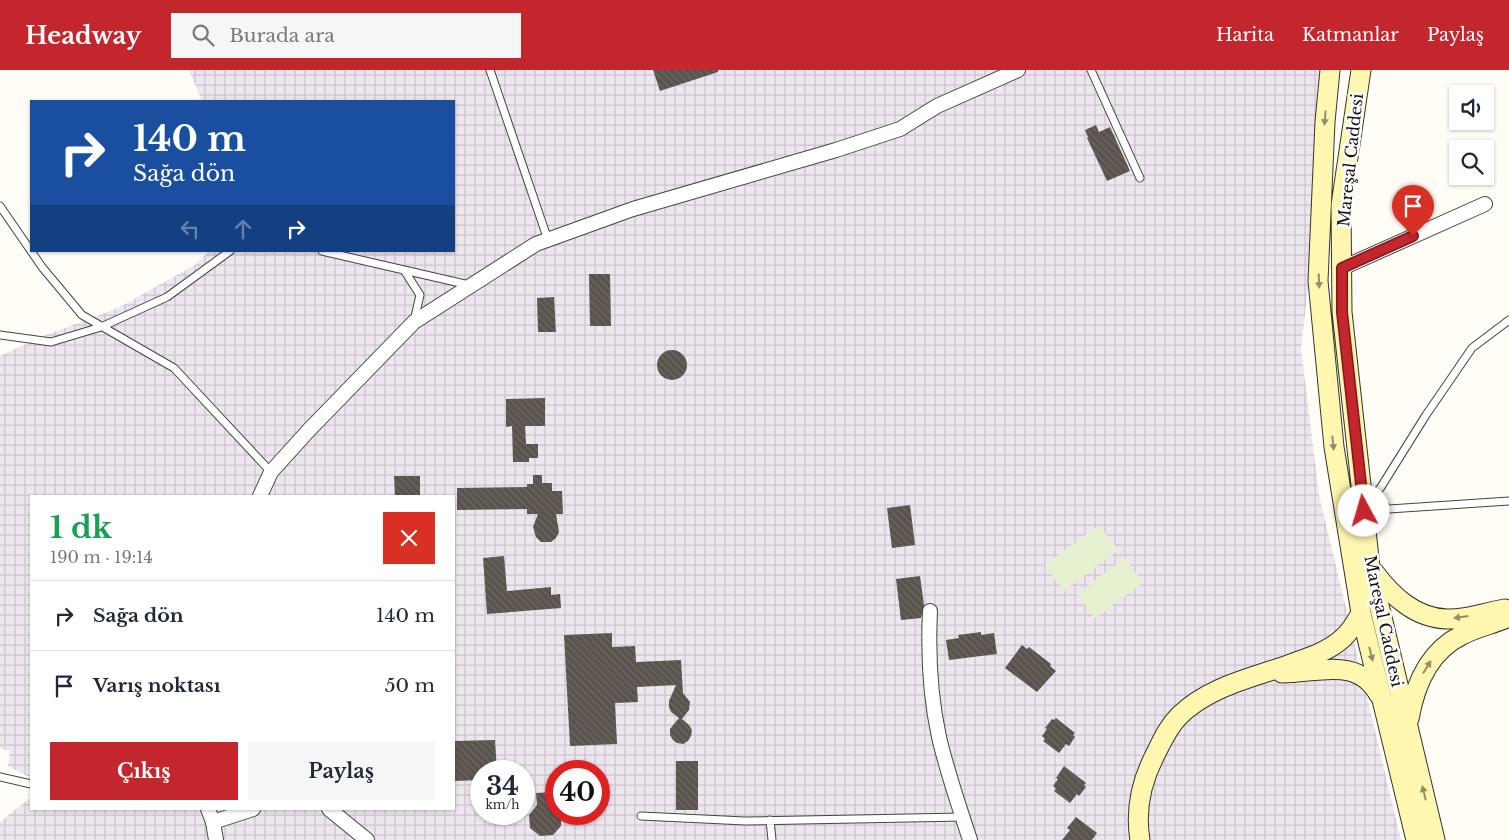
<!DOCTYPE html>
<html lang="tr">
<meta charset="utf-8">
<style>
:root{--surface:#fff;--page:#f6f6f7;--text:#1f2937;--muted:#747a83;--line:#e0e1e3;--accent:#c4262e}
body{margin:0;font-family:"Libre Baskerville",serif;background:var(--page);color:var(--text);height:100vh;display:flex;flex-direction:column;font-size:19px;white-space:nowrap}
*{box-sizing:border-box;margin:0}
p{font-size:16px;color:var(--muted)}
.icon{flex:none;width:28px;height:28px;fill:none;stroke:currentColor;stroke-width:2;stroke-linecap:round;stroke-linejoin:round}
.map{position:relative;flex:1;overflow:hidden}
.drawer{position:absolute;left:30px;top:425px;width:425px;height:315px;display:flex;flex-direction:column;background:var(--surface);border-radius:0px;box-shadow:0 1px 4px #0004}
.drawer>*{flex:none}
.top-card{position:absolute;left:30px;top:30px;width:425px;height:152px;border-radius:0px;box-shadow:0 1px 4px #0004;background:#1a4fa0;color:#fff;overflow:hidden}
.buttons{position:absolute;left:1449px;top:15px;display:grid;gap:10px}
.buttons a{display:grid;place-items:center;width:45px;height:45px;border-radius:0px;background:var(--surface);box-shadow:0 1px 4px #0004;font-size:25px}
.speed{position:absolute;left:470px;top:690px;display:flex;gap:10px;font-size:25px;font-weight:700;text-align:center}
.speed>*{display:grid;place-content:center;width:65px;height:65px;border-radius:50%;background:var(--surface);box-shadow:0 1px 4px #0004;line-height:1}
.speed small{font-size:12px;font-weight:400}
.speed .limit{border:8px solid #d22;background:#fff;color:#111}
.pin{position:absolute;display:grid;place-items:center;width:42px;height:42px;color:#fff;margin:-51px -21px;border-radius:50% 50% 50% 0;rotate:-45deg;box-shadow:0 0 5px #0007}
.pin .icon{rotate:45deg}
.me{position:absolute;width:55px;margin:-28px;rotate:354deg;stroke-linejoin:round;filter:drop-shadow(0 0 4px #0008)}
.turn{display:flex;align-items:center;gap:18px;height:105px;padding:0 20px;font-size:22px}
.turn .icon{width:65px;height:65px;stroke-width:2.5}
.turn b{display:block;font-size:35px;line-height:42px}
.lanes{display:flex;align-items:center;height:48px;padding:0 20px;background:#0003;justify-content:center;gap:25px;direction:ltr}
.lanes .off{opacity:.35}
.round{display:grid;place-items:center;flex:none;width:52px;height:52px;border-radius:0px;background:var(--page)}
.overview{display:flex;align-items:center;justify-content:space-between;height:85px;padding:0 20px}
h1{font-size:30px;font-weight:800;line-height:38px;color:#1e9e55}
.action{display:flex;gap:10px;margin-top:auto;padding:10px 20px}
.action a{flex:1;height:58px;border-radius:0px;background:var(--accent);color:#fff;font-size:20px;font-weight:800;line-height:58px;text-align:center}
.action a+a{background:var(--page);color:var(--text)}
ul{padding:0;list-style:none}
li{display:flex;align-items:center;gap:15px;height:70px;padding:0 20px;border-top:1px solid var(--line)}
li div{flex:1}
li b{display:block;font-size:19px}
li em{font-style:normal}
header{display:flex;align-items:center;gap:30px;box-sizing:border-box;height:70px;padding:0 25px;background:var(--accent);color:#fff}
header strong{font-size:24px}
nav{display:flex;gap:28px;margin-inline-start:auto;font-size:18px}
.search{width:350px;height:45px;background:var(--page);display:flex;align-items:center;gap:12px;box-sizing:border-box;padding:0 18px;border-radius:0px;color:var(--muted);font-size:19px}
.map>svg:first-child{display:block}
</style>
<header>
<strong>Headway</strong>
<div class="search"><svg class="icon" aria-label="search" viewBox="0 0 24 24"><circle cx="10" cy="10" r="6"/><path d="M15 15l6 6"/></svg>Burada ara</div>
<nav><a>Harita</a><a>Katmanlar</a><a>Paylaş</a></nav>
</header>
<div class="map">
<svg width="1509" height="770" viewBox="0 0 1509 770">
<defs>
<pattern id="industrial-grid" width="8" height="8" patternUnits="userSpaceOnUse" patternTransform="scale(1.25)"><rect width="8" height="8" fill="#eee6ef"/><path d="M0 4h8M4 0v8" fill="none" stroke="#cbc4cc"/></pattern>
<pattern id="building-back-hatch" width="6" height="6" patternUnits="userSpaceOnUse" patternTransform="scale(1.25)"><rect width="6" height="6" fill="#5a524d"/><path d="M-1 5l2 2M0 0l6 6M5-1l2 2" fill="none" stroke="#6d6662"/></pattern>
</defs>
<rect width="100%" height="100%" fill="#fffdf5"/>
<path fill="url(#industrial-grid)" fill-rule="evenodd" d="M189,0h1146l-11,76 -23,203 18,146 82,345h-1401v-18l31,-25v12h423v-313h-423v282l-23,-12 2,-15 -10,-3v-392l41,-19 77,-29 77,-43 14,-14h245v-150h-252zM481,701h43v43h-43zM556,701h43v43h-43z"/>
<path fill="#e6f2cf" d="M1099,455l19,25 -54,41 -19,-26z
M1125,488l18,25 -48,35 -18,-24z"/>
<path fill="url(#building-back-hatch)" d="M653,0h65v2l-58,19z
M1096,55l3,7 11,-5 20,44 -23,10 -20,-43 1,-1 -3,-7z
M589,204h21l1,52h-21z
M554,227l2,35h-18l-1,-34z
M657 295a15 15 0 1 1 30 0a15 15 0 1 1-30 0Z
M545,328v28h-20l1,18h12v14h-9v4h-16l-1,-36 -6,1v-28z
M533,405h9v8h10v8h10l1,23h-7l3,18 -3,6 -5,4h-10l-5,-5 -3,-10 5,-13h-11v-5l-70,1v-22l70,-1v-3h6z
M394,406h26v20h-25z
M910,435l5,40 -23,3 -5,-40z
M504,486l3,35 44,-4v8l9,-1 1,14 -74,6 -4,-56z
M920,506l4,29 -3,13 -20,2 -5,-41z
M981,562v3l13,-2 3,21 -48,6 -3,-20 13,-2 -1,-3z
M612,563v14l23,-1 1,16 45,-2 2,33 7,9 -1,8 -7,9 7,6 3,5 -1,6 -3,5 -5,3 -6,-1 -4,-3 -3,-5v-6l9,-11 -8,-6 -2,-5v-6l7,-16 -39,2 1,15 -23,1 2,41 -47,2 -6,-111z
M1022,575l5,4 2,-2 22,17 -1,2 6,5 -19,21 -32,-24z
M1056,648l19,15 -2,2 2,2 -6,9 -3,-2 -7,9 -16,-12 2,-2 -3,-3 5,-7 -2,-1 7,-9 2,1z
M495,670l2,31h-16v9l-27,1v-40z
M676,691h22v49h-22z
M1064,696l22,17 -2,2 2,2 -7,9 -2,-2 -7,9 -16,-12 2,-2 -3,-3 5,-7 -2,-1z
M553,722v14l3,2v6h5v12l-8,9 -13,1 -10,-8 -1,-13 8,-10 -1,-12z
M1076,747l21,16 -5,7h-30l8,-10 -3,-2z"/>
<g fill="none" stroke-linecap="round" stroke-linejoin="round">
<defs>
<path id="lane" d="M490,0l58,170
M1091,0l49,108
M0,136l42,61 40,48 92,53 97,104
M322,181l82,19
M414,251l6,-26 -16,-25 65,15
M0,265l51,7 50,-15 66,-30 63,-46
M1373,427l16,12 120,-8
M1366,437l15,-20 45,-72 46,-67 37,-28
M0,707l31,7
M641,746l104,5 218,-4
M770,750l2,20"/>
<path id="street" d="M1342,198l143,-64
M260,426l11,-24 38,-42 105,-108 122,-78 97,-35 203,-59 64,-21 37,-23 81,-36
M930,541c-2,42 0,85 9,126 8,35 20,69 31,103
M208,739l5,13 3,18
M329,739l38,31
M213,752l40,-13"/>
<path id="secondary" d="M1330,0l-5,52 -7,159 16,166 27,166 55,227
M1361,0l-20,135 1,107 28,255 65,273
M1374,502c18,24 41,46 73,47 19,1 39,-7 58,-10
M1282,603c36,0 76,-17 97,22
M1409,649c6,-35 20,-68 53,-84 15,-8 32,-11 47,-18
M1140,770c-5,-30 1,-58 15,-85 7,-14 13,-28 24,-39 31,-31 78,-39 117,-54 17,-6 34,-12 47,-24 8,-7 13,-16 18,-25"/>
</defs>
<use href="#lane" stroke="#444" stroke-width="9"/>
<use href="#street" stroke="#444" stroke-width="16"/>
<use href="#secondary" stroke="#333" stroke-width="21"/>
<use href="#lane" stroke="#fff" stroke-width="7"/>
<use href="#street" stroke="#fff" stroke-width="14"/>
<use href="#secondary" stroke="#fff6b0" stroke-width="19"/>
</g>
<defs><path id="oneway-solid" d="M-6-.8H1V-3.2L6.5 0L1 3.2V.8H-6Z" transform="scale(1.25)"/></defs>
<g fill="#948f68">
<use href="#oneway-solid" transform="translate(1325 48) rotate(95)"/>
<use href="#oneway-solid" transform="translate(1319 211) rotate(88)"/>
<use href="#oneway-solid" transform="translate(1333 373) rotate(84)"/>
<use href="#oneway-solid" transform="translate(1461 547) rotate(172)"/>
<use href="#oneway-solid" transform="translate(1371 584) rotate(76)"/>
<use href="#oneway-solid" transform="translate(1427 597) rotate(-58)"/>
<use href="#oneway-solid" transform="translate(1424 723) rotate(-104)"/>
</g>
<g fill="none" stroke-linecap="round" stroke-linejoin="round">
<defs>
<path id="route" d="M1364,441l-22,-199v-44l71,-32"/>
</defs>
<use href="#route" stroke="#7f191e" stroke-width="12"/>
<use href="#route" stroke="#c4262e" stroke-width="9"/>
</g>
<g text-anchor="middle" stroke-width="5" stroke-linejoin="round" paint-order="stroke">
<g font-size="16" fill="#111" stroke="#fff">
<text transform="translate(1350 90) rotate(-84)" y="6">Mareşal Caddesi</text>
<text transform="translate(1384 551) rotate(78)" y="6">Mareşal Caddesi</text>
</g>
</g>
</svg>
<div class="buttons">
<a><svg class="icon" aria-label="sound" viewBox="0 0 24 24"><path d="M4 9h4l5-4v14l-5-4H4zM17 9q2 3 0 6"/></svg></a>
<a><svg class="icon" aria-label="search" viewBox="0 0 24 24"><circle cx="10" cy="10" r="6"/><path d="M15 15l6 6"/></svg></a>
</div>
<div class="speed"><div>34<small>km/h</small></div><div class="limit">40</div></div>
<div class="pin" style="left:1413px;top:166px;background:#d93025"><svg class="icon" aria-label="arrive" viewBox="0 0 24 24"><path d="M6 21V4h12l-3 4 3 4H6"/></svg></div>
<svg class="me" style="left:1364px;top:441px" viewBox="-20 -20 40 40"><circle r="19" fill="#fff"/><path d="M0-13L10 11 0 6-10 11z" fill="#c4262e"/></svg>
<div class="top-card">
<div class="turn"><svg class="icon" aria-label="right" viewBox="0 0 24 24"><path d="M7 20v-9h11M14 6l5 5-5 5"/></svg><div><b>140 m</b>Sağa dön</div></div>
<div class="lanes"><svg class="icon off" aria-label="left" viewBox="0 0 24 24"><path d="M17 20v-9H6M10 6l-5 5 5 5"/></svg><svg class="icon off" aria-label="ahead" viewBox="0 0 24 24"><path d="M12 20V5M6 11l6-6 6 6"/></svg><svg class="icon" aria-label="right" viewBox="0 0 24 24"><path d="M7 20v-9h11M14 6l5 5-5 5"/></svg></div>
</div>
<section class="drawer">
<div class="overview"><div><h1>1 dk</h1><p>190 m · 19:14</p></div><a class="round" style="background:#d93025;color:#fff"><svg class="icon" aria-label="close" viewBox="0 0 24 24"><path d="M6 6l12 12M18 6L6 18"/></svg></a></div>
<ul>
<li><svg class="icon" aria-label="right" viewBox="0 0 24 24"><path d="M7 20v-9h11M14 6l5 5-5 5"/></svg><div><b>Sağa dön</b></div><em>140 m</em></li>
<li><svg class="icon" aria-label="arrive" viewBox="0 0 24 24"><path d="M6 21V4h12l-3 4 3 4H6"/></svg><div><b>Varış noktası</b></div><em>50 m</em></li>
</ul>
<div class="action"><a>Çıkış</a><a>Paylaş</a></div>
</section>
</div>
